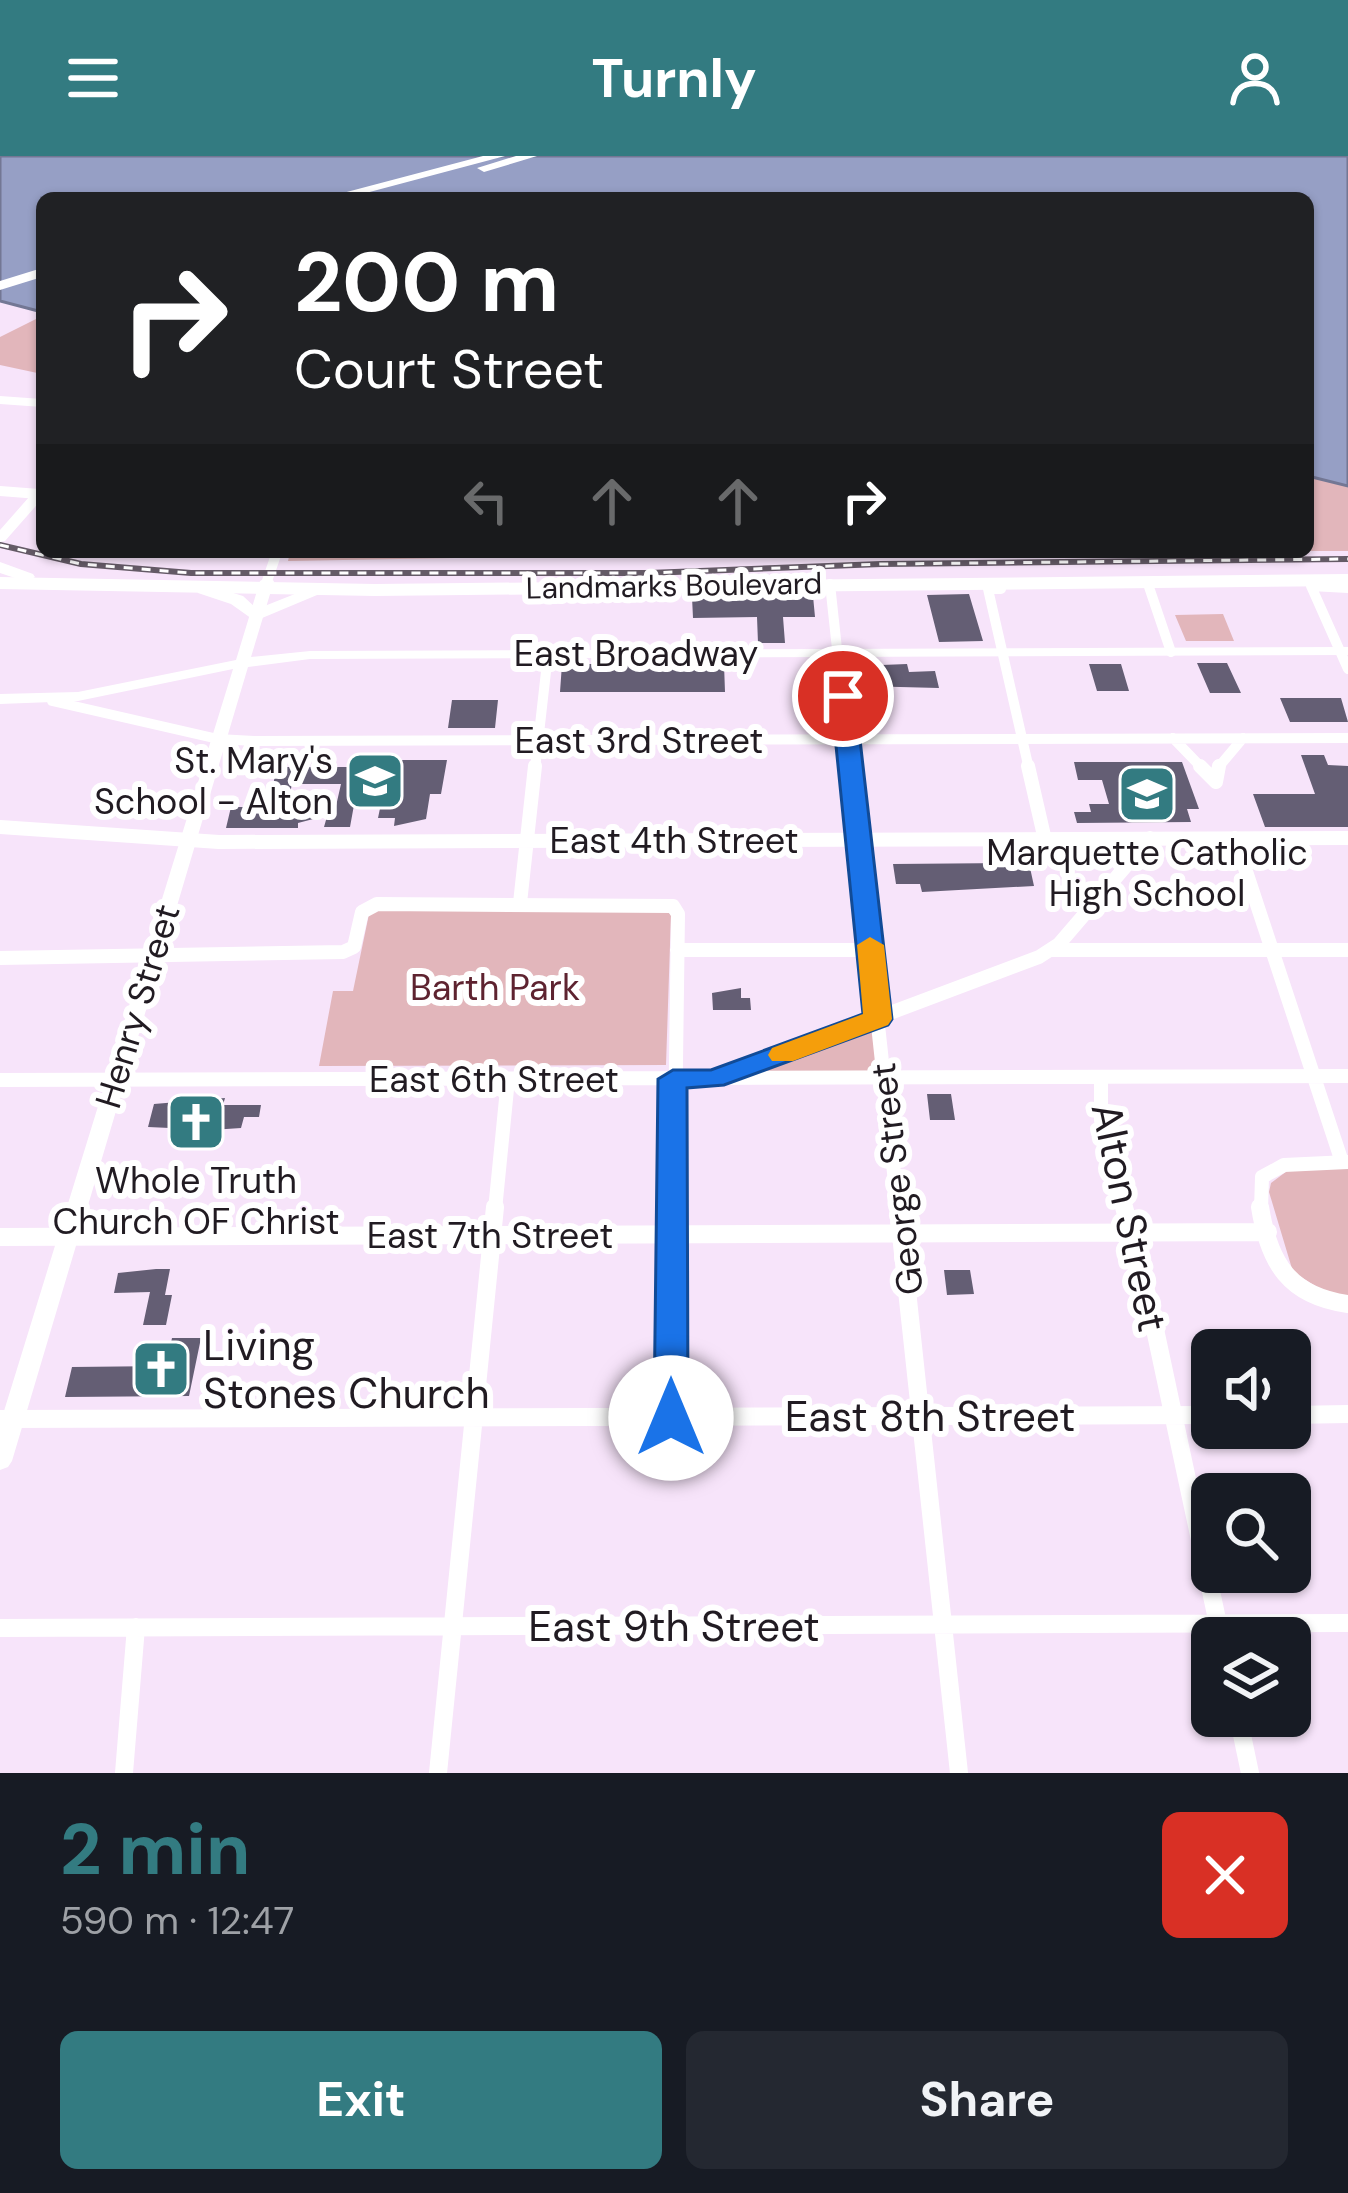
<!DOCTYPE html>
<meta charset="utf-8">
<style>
:root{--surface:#171b24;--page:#242831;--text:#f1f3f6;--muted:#9ea1a6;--accent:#337b81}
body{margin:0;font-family:"DM Sans",sans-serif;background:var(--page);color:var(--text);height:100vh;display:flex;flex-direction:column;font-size:45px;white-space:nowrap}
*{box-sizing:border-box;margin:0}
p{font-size:39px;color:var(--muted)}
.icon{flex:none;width:66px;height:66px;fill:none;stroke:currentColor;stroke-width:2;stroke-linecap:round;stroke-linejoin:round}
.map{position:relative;height:1617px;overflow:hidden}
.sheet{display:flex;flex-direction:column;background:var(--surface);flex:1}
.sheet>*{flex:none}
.hud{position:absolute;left:36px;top:36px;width:1278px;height:366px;border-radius:18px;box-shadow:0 3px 9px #0004;background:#202124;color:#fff;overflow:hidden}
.buttons{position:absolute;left:1191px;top:1173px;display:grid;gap:24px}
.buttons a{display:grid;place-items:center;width:120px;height:120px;border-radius:18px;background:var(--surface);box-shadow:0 3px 9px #0004;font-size:60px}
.pin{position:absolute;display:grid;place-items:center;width:102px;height:102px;color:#fff;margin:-51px;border:6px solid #fff;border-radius:50%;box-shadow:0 3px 12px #0007}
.me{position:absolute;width:132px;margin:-66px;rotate:0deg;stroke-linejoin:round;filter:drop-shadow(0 0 9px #0008)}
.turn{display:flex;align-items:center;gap:42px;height:252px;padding:0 60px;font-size:54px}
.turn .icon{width:156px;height:156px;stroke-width:2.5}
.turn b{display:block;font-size:84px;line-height:102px}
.lanes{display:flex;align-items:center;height:114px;padding:0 60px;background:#0003;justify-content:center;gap:60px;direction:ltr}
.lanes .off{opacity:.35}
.round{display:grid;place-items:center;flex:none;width:126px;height:126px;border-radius:18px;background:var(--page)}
.headline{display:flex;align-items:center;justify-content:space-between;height:204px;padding:0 60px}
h1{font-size:72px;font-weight:700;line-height:90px;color:var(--accent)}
.primary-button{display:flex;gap:24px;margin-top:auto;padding:24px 60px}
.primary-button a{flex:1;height:138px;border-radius:18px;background:var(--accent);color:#fff;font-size:48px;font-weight:700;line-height:138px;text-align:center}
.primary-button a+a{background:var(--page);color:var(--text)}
header{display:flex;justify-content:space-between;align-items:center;height:156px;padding:0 60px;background:var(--accent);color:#fff;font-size:54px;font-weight:700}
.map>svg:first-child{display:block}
</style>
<header><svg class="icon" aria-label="menu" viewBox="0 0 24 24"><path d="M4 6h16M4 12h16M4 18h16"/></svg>Turnly<svg class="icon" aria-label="person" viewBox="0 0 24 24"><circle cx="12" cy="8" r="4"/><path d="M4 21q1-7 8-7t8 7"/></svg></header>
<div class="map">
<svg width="1348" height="1617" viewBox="0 0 1348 1617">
<rect width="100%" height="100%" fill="#f7e4fa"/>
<path fill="#e2b6bb" d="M42,160v58l-42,-9v-28z
M1308,319l40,11v65h-40z
M290,396h496l-498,9z
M1223,458l11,27h-48l-11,-26z
M374,753l292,1 5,5 -5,150 -347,1 14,-75h20l16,-77z
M874,868l5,51 -153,2z
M1348,1012v129h-15l-40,-25 -24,-80 2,-9 16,-12z"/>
<path fill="#969fc5" stroke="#737794" stroke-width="3" d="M0,0h1348v330l-40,-10v-278h-1266v114l-42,-11z"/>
<path fill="#645e74" d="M969,438l14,47 -44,1 -12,-47z
M813,440l2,21h-32l2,26h-27l-1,-26 -64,1 -1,-21z
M1197,507h30l14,30h-31z
M562,508h162l1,28h-165z
M907,508l2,8 26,-1 4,17 -78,-2 -4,-20z
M1089,508h32l8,27h-32z
M1280,542h61l7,24h-58z
M452,544h46l-3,28h-47z
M1301,599h23l4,10 20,1v61h-83l-12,-33h62z
M373,604h74l-6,34h-11l-4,25 -32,7 1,-8h-17l5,-24h-27l-6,33h-26l6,-21h6l5,-22h-49l-5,23h15l15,11 -19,5v5h-72l5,-21h37l9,-40h82z
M1074,606h108l17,47h-12l4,13 -114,1 -3,-11h17l-2,-8h20l-7,-24h-24z
M1007,698h20l7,32 -112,6 -2,-8h-24l-3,-20 116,-1z
M741,832v10h9l1,12h-38l-1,-17z
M927,938h24l4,26h-25z
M225,942l-2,7h38l-2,12h-15l-3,11 -59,4 -1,4h-13l2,-8 -22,-1 6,-23z
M156,1113h14l-5,26h7l-6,30h-23l7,-33 -36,1 4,-20z
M944,1114h26l4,24 -27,1z
M172,1182h29l-12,58 -124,1 7,-30 94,-1z"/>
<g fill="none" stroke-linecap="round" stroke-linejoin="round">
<path stroke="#fff" stroke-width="10" d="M0,335l39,3
M267,425l10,-29
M830,428l20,185
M1311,430l37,2
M1311,430l37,83
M1149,431l22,65
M1001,433h-13l41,180
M52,545l166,38 36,2 1094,-3
M1173,582l30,31
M535,613l13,-115
M1217,613l26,-31"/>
<path stroke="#fff" stroke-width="14" d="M850,610l48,444
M1028,610l17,74
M1200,610l16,16
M1216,626l3,-16
M0,671l219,15 1129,-4
M1235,682l107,324
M520,747l15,-137
M677,794h194
M1053,794h295
M0,802l343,-6 11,-5 8,-35 15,-8 296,2 5,8 -4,296
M725,919l314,-118 20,-13 91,-106
M1101,922v42l24,90
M0,924l1348,-4
M495,1054l13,-131
M1261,1054l1,-33 22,-12 64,-3"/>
<path stroke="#fff" stroke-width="18" d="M898,1051l61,566
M1124,1051l26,99 71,332
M1260,1051c9,56 29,89 88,97
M0,1081l1268,-5
M1290,1259l58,-1
M671,1262l3,-211
M0,1263l1212,-4
M0,1472l1348,-5
M1238,1560l12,57
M124,1617l12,-146
M438,1617l57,-566"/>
<path fill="#fff" fill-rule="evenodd" d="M0,240l42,3v8l-42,-3z
M42,331v12l-37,42 -5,1v-12l37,-42z
M267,421l7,4 -23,76 59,-6 1038,-4v8l-1038,4 -62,8 -236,794 -4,6 -8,3v-46l233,-755 -155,32 -78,3v-10l78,-2 158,-32 24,-79z"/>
<path fill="#fff" fill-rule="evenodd" d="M0,406l33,12 2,3 -8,5 -27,-9z
M204,428l39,12 14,13 58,-23 6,-1 8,5 -74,31 -24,-17 -33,-11 -2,-4z"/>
<path fill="#fff" fill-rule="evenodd" d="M483,0h22l-158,42h-23z
M516,0h21l-53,16 -7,-4z
M42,112v9l-42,13v-9z
M1348,418v12l-973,10 -375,-7v-12l375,7z"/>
<defs>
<path id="rail" d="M0,389l81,19 110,9h458l232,-9 467,-5"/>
</defs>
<use href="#rail" stroke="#645a66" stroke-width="6"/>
<use href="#rail" stroke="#fff" stroke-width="3" stroke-dasharray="9" stroke-linecap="butt"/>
</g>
<path fill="#1a73e8" stroke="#114b97" stroke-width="3" d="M843,533l12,7 37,323 -4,6 -164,60 -37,3 1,330 -5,9 -12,4 -12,-4 -5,-9 4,-339 15,-9h38l152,-56 -32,-318z"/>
<path fill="#f59e0b" d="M870,781l14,8 8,74 -4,6 -95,36h-21l-4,-6 4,-7 91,-34 -6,-69z"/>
<defs>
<symbol id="school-square" viewBox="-11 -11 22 22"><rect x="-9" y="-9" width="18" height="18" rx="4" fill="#337b81" stroke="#fff"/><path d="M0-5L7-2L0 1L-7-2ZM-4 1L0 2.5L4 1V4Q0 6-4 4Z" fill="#fff"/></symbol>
<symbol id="church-square" viewBox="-11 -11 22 22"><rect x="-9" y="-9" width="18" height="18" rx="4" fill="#337b81" stroke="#fff"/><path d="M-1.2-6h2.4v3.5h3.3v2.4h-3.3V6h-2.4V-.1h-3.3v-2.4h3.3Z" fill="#fff"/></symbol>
</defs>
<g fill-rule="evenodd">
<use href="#school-square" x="342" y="592" width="66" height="66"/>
<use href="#school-square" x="1114" y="605" width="66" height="66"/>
<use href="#church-square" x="163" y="933" width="66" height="66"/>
<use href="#church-square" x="128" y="1180" width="66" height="66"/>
</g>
<g text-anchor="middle" stroke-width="12" stroke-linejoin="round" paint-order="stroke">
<g font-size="30" fill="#211b22" stroke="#fff">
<text transform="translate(674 430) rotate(-1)" y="10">Landmarks Boulevard</text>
</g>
<g font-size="36" fill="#211b22" stroke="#fff">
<text x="636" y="510">East Broadway</text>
<text x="639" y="597">East 3rd Street</text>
<text x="674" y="697">East 4th Street</text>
<text transform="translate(137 850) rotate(-73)" y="13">Henry Street</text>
<text x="494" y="936">East 6th Street</text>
<text transform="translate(896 1023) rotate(-97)" y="13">George Street</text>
<text x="490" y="1092">East 7th Street</text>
</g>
<g font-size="36" fill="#211b22" stroke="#fff">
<text x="333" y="617" text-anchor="end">St. Mary's<tspan x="333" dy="41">School - Alton</tspan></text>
<text x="1147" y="709">Marquette Catholic<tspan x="1147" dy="41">High School</tspan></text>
<text x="196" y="1037">Whole Truth<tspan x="196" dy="41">Church OF Christ</tspan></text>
</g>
<g font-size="36" fill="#5e2330" stroke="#fff">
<text x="495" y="844">Barth Park</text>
</g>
<g font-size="42" fill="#211b22" stroke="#fff">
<text transform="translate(1130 1061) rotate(78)" y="15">Alton Street</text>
<text x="930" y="1275">East 8th Street</text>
<text x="674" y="1485">East 9th Street</text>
</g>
<g font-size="42" fill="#211b22" stroke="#fff" text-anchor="start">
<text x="203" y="1204">Living<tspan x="203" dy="48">Stones Church</tspan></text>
</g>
</g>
</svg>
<div class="buttons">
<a><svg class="icon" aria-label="sound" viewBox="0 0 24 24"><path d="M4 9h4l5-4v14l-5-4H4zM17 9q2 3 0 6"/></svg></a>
<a><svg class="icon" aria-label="search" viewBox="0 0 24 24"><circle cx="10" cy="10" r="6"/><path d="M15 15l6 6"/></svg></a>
<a><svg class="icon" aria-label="layers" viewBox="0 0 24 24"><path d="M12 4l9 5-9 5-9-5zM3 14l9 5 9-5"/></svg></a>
</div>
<div class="pin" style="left:843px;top:540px;background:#d93025"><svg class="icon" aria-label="arrive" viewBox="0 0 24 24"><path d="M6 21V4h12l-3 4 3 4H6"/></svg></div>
<svg class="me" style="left:671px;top:1262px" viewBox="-20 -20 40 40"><circle r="19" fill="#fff"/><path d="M0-13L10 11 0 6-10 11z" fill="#1a73e8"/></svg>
<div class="hud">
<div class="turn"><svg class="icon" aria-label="right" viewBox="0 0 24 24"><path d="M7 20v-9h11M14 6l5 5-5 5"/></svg><div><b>200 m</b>Court Street</div></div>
<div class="lanes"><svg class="icon off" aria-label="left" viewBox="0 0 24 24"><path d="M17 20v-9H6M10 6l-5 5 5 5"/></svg><svg class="icon off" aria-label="ahead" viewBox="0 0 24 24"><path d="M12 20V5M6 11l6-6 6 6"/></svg><svg class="icon off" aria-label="ahead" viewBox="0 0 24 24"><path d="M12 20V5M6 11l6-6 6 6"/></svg><svg class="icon" aria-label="right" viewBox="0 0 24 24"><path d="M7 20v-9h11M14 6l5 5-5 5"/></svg></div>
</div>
</div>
<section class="sheet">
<div class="headline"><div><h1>2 min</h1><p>590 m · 12:47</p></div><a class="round" style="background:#d93025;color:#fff"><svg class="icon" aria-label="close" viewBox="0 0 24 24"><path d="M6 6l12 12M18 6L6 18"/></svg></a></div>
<div class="primary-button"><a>Exit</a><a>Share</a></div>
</section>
